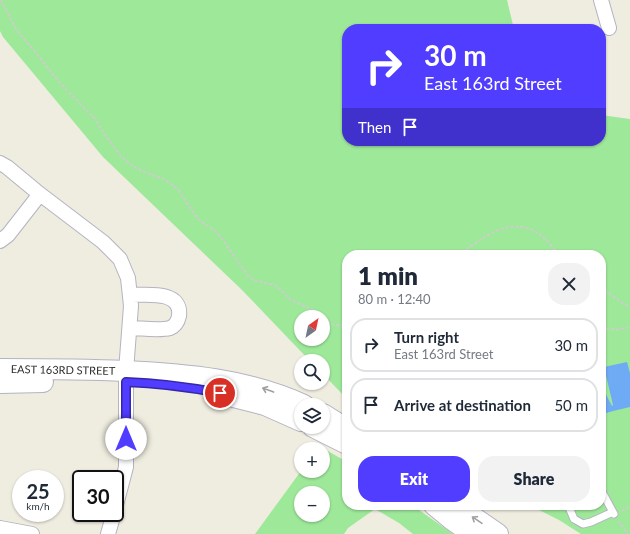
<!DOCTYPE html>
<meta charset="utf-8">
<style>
:root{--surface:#fff;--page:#f2f2f3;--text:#1f2937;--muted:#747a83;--line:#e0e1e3;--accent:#513dff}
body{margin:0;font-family:Lato,sans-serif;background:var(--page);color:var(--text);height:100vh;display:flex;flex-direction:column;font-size:15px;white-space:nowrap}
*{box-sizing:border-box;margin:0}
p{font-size:13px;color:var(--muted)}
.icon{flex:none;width:22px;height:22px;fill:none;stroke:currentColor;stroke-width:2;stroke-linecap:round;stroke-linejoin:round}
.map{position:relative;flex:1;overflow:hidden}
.details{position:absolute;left:342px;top:250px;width:264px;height:260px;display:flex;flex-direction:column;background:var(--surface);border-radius:16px;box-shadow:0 1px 3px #0004}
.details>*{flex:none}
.guide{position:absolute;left:342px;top:24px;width:264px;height:122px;border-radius:16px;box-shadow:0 1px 3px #0004;background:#513dff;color:#fff;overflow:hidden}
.needle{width:26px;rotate:33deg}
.fabs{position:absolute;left:294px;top:310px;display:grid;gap:8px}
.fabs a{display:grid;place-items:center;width:36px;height:36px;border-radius:50%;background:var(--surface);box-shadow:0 1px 3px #0004;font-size:20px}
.speed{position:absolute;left:12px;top:470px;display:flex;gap:8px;font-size:20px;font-weight:700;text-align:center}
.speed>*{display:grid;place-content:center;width:52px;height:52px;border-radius:50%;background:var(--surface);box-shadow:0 1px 3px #0004;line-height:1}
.speed small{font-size:10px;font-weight:400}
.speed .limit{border:2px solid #111;border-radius:6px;background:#fff;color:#111}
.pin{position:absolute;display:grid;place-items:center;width:34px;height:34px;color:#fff;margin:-17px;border:2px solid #fff;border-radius:50%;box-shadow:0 1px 4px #0007}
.me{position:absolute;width:44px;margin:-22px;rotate:0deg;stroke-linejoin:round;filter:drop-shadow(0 0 3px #0008)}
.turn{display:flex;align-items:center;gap:14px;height:84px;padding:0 16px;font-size:18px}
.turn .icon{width:52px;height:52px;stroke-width:2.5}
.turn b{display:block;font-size:28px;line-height:34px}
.then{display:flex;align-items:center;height:38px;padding:0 16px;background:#0003;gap:8px;font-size:15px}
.round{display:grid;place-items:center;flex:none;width:42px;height:42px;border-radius:16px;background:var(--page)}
.summary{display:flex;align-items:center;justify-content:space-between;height:68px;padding:0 16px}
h1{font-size:24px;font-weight:800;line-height:30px}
.primary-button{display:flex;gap:8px;margin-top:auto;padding:8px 16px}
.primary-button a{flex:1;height:46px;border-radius:16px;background:var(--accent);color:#fff;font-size:16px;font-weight:800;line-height:46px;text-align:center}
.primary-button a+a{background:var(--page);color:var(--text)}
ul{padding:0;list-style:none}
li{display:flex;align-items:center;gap:12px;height:54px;margin:0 8px 6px;padding:0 8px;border:2px solid var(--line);border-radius:16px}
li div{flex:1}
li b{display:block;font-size:15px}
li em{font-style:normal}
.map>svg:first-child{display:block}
</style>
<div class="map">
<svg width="630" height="534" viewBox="0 0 630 534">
<rect width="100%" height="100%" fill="#efede0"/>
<path fill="#9ee89a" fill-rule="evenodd" d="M0,0h507l7,29h-167v112h254v-26l29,4v415h-49l-22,-14 -30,-15h72v-250h-254v144l-24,-25v-13h-13l-68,-71 -139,-133 -100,-120 -3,-6zM301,317h22v22h-22z
M319,446l28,16v43h65l41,29h-40l-14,-11 -24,-14 -27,19 -4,6h-89l46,-63h22v-22h-6zM301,493h22v22h-22z"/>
<path fill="#6faaf5" d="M627,362l3,11v34l-17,4 -10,3 -2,-3v-26l11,21 1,-1 -9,-38z"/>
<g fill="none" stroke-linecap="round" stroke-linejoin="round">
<defs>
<path id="lane" d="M601,490l13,24
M568,505l6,14 9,5 8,-2 22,-10"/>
<path id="street" d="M601,0l8,28
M0,163l7,4 29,24 67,51 17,17 8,19 3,28 -5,65v96l-11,42
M0,241l8,-6 32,-41
M130,328c11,0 29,3 40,0 5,-2 8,-7 9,-12 3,-26 -32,-21 -49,-21
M0,528l32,6
M108,534l6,-21"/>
<path id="secondary" d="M0,369c42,0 83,0 125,2 61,3 123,8 179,34
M0,383l43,-1
M218,393l47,12 36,16
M323,414l24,15
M313,427l34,17
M434,505l17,14 21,15
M456,505l42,29"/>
</defs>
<use href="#lane" stroke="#b4b3c1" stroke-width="9"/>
<use href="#street" stroke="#b4b3c1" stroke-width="16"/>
<use href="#secondary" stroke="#b4b3c1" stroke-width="22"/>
<path stroke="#cdcdcd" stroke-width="2" stroke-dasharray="3 2" stroke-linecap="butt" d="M1,0l15,29 8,10 13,15 22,28 37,38 8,14 17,22 9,8 10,6 23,9 10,6 6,6 19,28 16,11 6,6 28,40 5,4 21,5 6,4 11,11 24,11 7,6
M458,255c24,-16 51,-41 81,-21 8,5 14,15 22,21
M601,287l20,15 9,5
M323,318c8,7 14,9 24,5
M601,328l14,2 15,-3
M622,511l8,-5
M618,521l10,13"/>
<use href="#lane" stroke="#fff" stroke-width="7"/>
<use href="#street" stroke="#fff" stroke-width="14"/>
<use href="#secondary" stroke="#fff" stroke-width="20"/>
</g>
<defs><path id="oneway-shaft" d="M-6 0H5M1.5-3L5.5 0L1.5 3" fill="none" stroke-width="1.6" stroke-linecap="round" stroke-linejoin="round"/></defs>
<g stroke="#a0a0a0">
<use href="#oneway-shaft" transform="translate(268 390) rotate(-160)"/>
<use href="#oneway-shaft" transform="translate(477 520) rotate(-146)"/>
</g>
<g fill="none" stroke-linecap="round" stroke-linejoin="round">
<defs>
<path id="route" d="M126,439v-57c32,1 62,5 94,11"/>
</defs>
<use href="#route" stroke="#3528a6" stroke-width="10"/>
<use href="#route" stroke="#513dff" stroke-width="7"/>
</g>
<g text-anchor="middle" stroke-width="3.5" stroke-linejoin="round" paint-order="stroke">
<g font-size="11" fill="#2d2d2d" stroke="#fff">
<text transform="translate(63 370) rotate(1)" y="4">EAST 163RD STREET</text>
</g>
</g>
</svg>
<div class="fabs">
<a><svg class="needle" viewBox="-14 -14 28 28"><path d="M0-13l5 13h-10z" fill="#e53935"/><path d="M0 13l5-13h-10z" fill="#747a83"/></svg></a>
<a><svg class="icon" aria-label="search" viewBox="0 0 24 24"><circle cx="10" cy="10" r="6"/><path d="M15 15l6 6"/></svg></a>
<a><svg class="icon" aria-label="layers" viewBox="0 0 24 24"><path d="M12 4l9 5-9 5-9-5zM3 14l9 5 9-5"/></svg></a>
<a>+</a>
<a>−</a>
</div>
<div class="speed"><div>25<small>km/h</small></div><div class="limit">30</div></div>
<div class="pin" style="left:220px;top:393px;background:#d93025"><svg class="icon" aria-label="arrive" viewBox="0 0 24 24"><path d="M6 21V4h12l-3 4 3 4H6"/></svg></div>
<svg class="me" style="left:126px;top:439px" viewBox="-20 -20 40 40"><circle r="19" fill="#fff"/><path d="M0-13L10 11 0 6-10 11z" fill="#513dff"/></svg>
<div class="guide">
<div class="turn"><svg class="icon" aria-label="right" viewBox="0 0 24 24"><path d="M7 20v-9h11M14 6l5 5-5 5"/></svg><div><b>30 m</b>East 163rd Street</div></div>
<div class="then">Then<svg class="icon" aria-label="arrive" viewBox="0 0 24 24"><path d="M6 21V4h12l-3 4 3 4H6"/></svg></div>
</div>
<section class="details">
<div class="summary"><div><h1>1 min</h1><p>80 m · 12:40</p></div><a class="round"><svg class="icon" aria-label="close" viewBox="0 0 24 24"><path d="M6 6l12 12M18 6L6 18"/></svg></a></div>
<ul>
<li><svg class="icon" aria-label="right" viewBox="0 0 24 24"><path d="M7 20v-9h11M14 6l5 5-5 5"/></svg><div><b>Turn right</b><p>East 163rd Street</p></div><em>30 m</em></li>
<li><svg class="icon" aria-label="arrive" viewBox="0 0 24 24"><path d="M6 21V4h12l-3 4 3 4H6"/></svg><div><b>Arrive at destination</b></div><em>50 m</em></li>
</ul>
<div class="primary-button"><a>Exit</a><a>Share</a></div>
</section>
</div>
